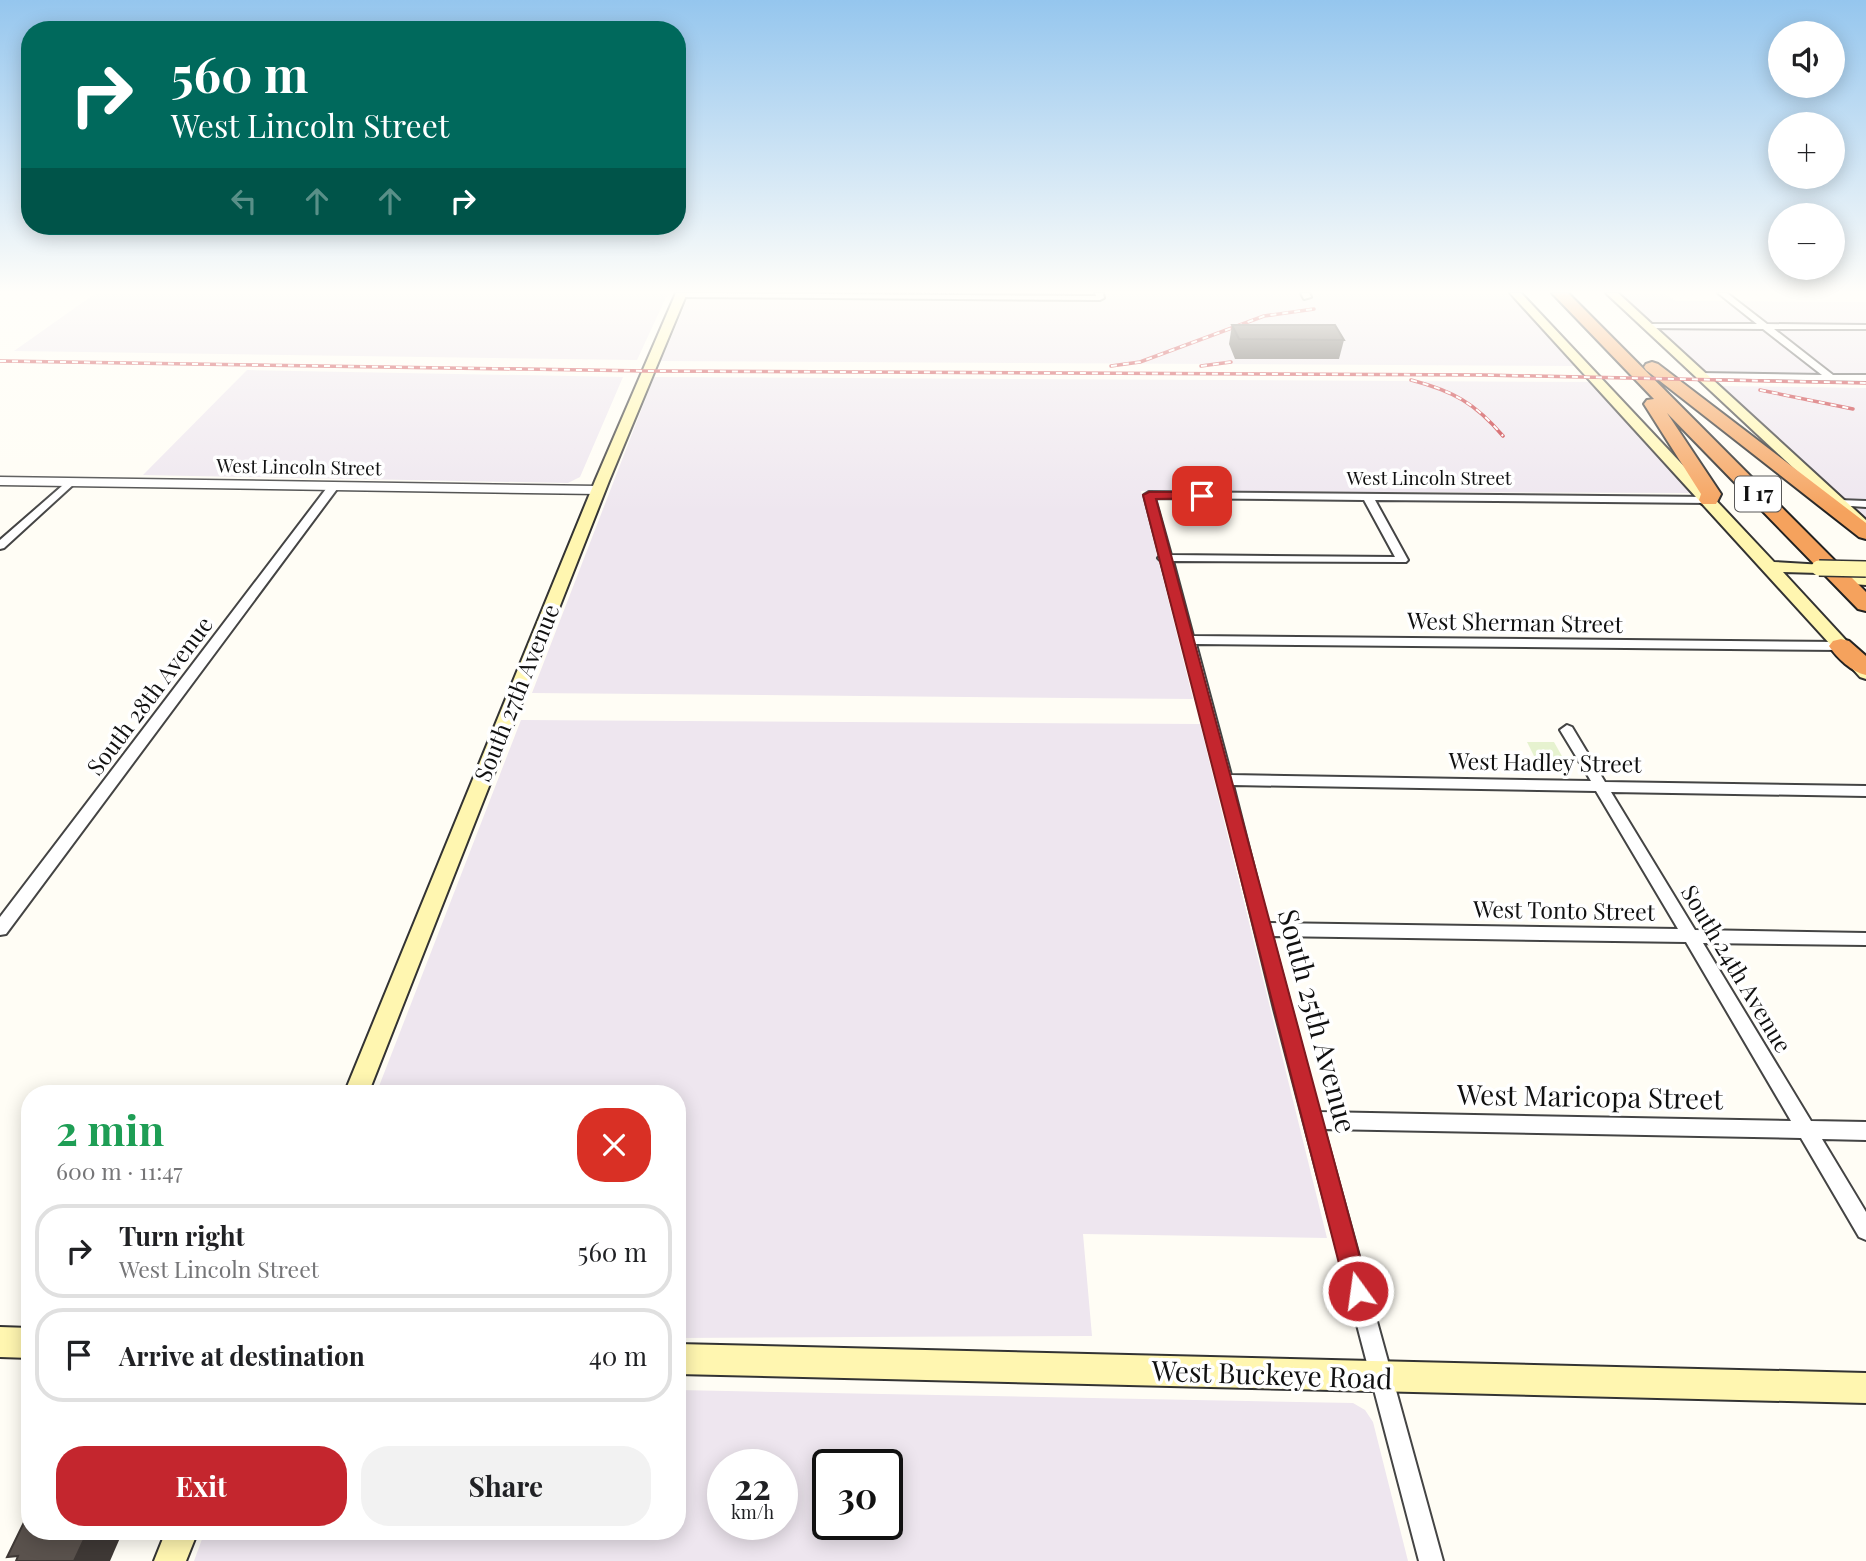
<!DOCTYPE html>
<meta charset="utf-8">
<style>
:root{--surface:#fff;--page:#f2f2f2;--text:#202124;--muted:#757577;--line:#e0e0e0;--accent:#c4262e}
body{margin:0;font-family:"Playfair Display",serif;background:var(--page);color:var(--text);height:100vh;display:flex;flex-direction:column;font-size:26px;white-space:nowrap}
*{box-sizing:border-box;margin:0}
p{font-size:23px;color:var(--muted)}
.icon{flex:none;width:38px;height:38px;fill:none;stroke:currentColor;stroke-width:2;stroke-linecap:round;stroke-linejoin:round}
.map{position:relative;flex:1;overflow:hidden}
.details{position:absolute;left:21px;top:1085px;width:665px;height:455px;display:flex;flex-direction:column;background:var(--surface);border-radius:28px;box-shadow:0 4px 18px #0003}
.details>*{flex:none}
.top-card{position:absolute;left:21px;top:21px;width:665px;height:214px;border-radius:28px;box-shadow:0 4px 18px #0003;background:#00695c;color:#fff;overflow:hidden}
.buttons{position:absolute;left:1768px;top:21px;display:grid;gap:14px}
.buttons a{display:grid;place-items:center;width:77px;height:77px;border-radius:50%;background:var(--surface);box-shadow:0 4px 18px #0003;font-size:35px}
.speed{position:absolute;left:707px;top:1449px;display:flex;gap:14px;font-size:35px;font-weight:700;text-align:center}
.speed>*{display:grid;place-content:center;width:91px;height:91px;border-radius:50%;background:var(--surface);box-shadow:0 4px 18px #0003;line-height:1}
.speed small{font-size:18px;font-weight:400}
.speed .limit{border:4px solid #111;border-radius:10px;background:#fff;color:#111}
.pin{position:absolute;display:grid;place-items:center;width:60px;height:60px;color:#fff;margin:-30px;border-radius:14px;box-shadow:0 4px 10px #0006}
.me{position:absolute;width:77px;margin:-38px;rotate:346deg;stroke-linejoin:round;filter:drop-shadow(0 0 5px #0008)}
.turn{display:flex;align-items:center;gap:24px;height:147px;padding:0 35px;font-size:32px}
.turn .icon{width:91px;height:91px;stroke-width:2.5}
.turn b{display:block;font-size:49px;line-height:60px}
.lanes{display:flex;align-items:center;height:66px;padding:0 35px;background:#0003;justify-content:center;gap:35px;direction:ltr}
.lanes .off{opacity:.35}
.round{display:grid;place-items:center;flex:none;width:74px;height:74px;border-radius:28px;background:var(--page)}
.summary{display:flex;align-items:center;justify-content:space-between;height:119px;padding:0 35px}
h1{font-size:42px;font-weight:700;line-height:52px;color:#1e9e55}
.button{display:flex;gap:14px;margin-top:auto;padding:14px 35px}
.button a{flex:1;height:80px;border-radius:28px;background:var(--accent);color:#fff;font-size:28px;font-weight:700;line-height:80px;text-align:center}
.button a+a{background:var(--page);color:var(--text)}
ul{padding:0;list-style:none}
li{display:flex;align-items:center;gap:21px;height:94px;margin:0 14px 10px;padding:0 21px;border:4px solid var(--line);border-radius:28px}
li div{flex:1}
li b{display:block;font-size:26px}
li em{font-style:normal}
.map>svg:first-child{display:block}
</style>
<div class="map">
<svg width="1866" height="1561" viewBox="0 0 1866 1561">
<rect width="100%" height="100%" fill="#fffdf5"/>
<path fill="#eee6ef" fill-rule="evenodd" d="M96,293h572l-31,67 -623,-9z
M690,293h820l66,73 -915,-5z
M1615,293h50l10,8 191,1v73l-162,-2z
M247,370l376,7 -43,100 -12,6 -425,-8z
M654,377l938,5 100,111 -551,-2 52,208 -661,-6z
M1716,386l150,2v135z
M521,720l679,4 127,514 -244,-4 9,102 -415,2v-244h-301z
M677,1390l676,13 12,7 8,12 35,139h-1214l11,-30h472zM723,1465h59v59h-59zM828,1465h59v59h-59z"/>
<path fill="#e6f2cf" d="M1527,742h27l9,16h-28z"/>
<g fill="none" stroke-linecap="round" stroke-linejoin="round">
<defs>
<path id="minor" d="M678,293l418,3 -1,-3h8l1,5 -4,2 -419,-3h-3z
M1301,293h8l2,4 -7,2z
M1718,293h9l40,31 99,1v4h-92l59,46h33v6l-169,-3 -1,-2 4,-3 122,2 -59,-46 -117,-1 -4,-2 4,-2h111z
M70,479l4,1v4l-70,64 -4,1v-9z
M333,484l5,3 -1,2 -331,445 -6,1v-18l329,-432z
M1149,492l560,5 5,3 -5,3 -334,-3 33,60 -2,2 -233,-1 20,75 648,6 6,4 -6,4 -645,-6 35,131 360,6 -31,-51 7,-5 5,2 33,55 261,4v10l-255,-4 84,138 171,3v12l-163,-2 108,178 55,1v18l-44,-1 44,73v28l-7,-3 -58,-99 -477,-9 119,432h-24l-145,-552 -72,-293 -41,-155 -3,-3 2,-2 -16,-61zM1155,498l209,2 31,57 -224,-2zM1233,785l363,6 82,138 -410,-6zM1272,936l414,6 105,179 -472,-9z
M1839,500l27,1v6l-31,-2v-4z"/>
<path id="tertiary" d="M0,477l598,9 6,4 -6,4 -598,-9z"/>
<path id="secondary" d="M676,293h11l-78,188 -241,613h-24l251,-613z
M1510,293h11l253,269 50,3 3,3 -8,5 -36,-1 83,90v17l-6,-2z
M1606,293h12l248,227v12l-5,-1z
M1844,575h22v10l-28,-2 -2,-3 2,-3z
M0,1327l30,1v30l-30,-1z
M677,1344l1189,29v30l-1189,-29z
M166,1531h32l-12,30h-32z"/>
<path id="motorway" d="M1552,293h16l298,299v19l-8,-2 -191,-196 54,81 -5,10h-14l-3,-4 2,-6 -57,-90 3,-4 7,-1z
M1652,362l6,2 208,159v16l-7,-2 -213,-167 -2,-3 2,-3z
M1841,639l8,2 17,15v19c-14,-3 -29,-17 -37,-29l4,-5z"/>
</defs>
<use href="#minor" stroke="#444" stroke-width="4"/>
<use href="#tertiary" stroke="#444" stroke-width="3"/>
<use href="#secondary" stroke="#333" stroke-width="4"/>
<use href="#motorway" stroke="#222" stroke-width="4"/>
<use href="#minor" fill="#fff" fill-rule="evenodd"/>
<use href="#tertiary" fill="#fff" fill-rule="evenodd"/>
<use href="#secondary" fill="#fff6b0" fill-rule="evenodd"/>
<use href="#motorway" fill="#f5a25d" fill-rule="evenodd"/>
<defs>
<path id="rail" d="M0,361l647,10 837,4 382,8
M1111,366l29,-4 124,-46 50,-7
M1201,366l30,-4
M1411,380c42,11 64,23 92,56
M1760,390l93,19"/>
</defs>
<use href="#rail" stroke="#c4262e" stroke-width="3.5"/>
<use href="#rail" stroke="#fff" stroke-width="2" stroke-dasharray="6" stroke-linecap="butt"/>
<defs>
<path id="secondary-bridge" d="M1819,568l47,1"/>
</defs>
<use href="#secondary-bridge" stroke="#333" stroke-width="18" stroke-linecap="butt"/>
<use href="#secondary-bridge" stroke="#fff6b0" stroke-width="15"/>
</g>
<path fill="#4d4742" d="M1232,325l112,15 -5,19h-104l-6,-15z"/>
<path fill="#3f3936" d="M88,1531h35l-13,30h-36z"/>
<path fill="#5a524d" stroke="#3f3936" stroke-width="2" d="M1232,325h103l9,15 -105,-1z
M30,1510v21h58l-14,30h-58l2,-5 -11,1z"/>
<linearGradient id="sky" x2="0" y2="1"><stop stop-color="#95c6ee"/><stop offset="0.57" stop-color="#fffefa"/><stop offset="1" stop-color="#fffefa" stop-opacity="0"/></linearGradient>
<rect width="1866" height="512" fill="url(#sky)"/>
<path fill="#c4262e" stroke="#7f191e" stroke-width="2" d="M1202,492l6,4 -1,2 -51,1 213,792 -3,8 -8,4 -9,-4 -3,-8 -203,-796 6,-3z"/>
<g text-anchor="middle" stroke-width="7" stroke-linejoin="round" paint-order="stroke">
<g font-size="19" fill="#111" stroke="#fff">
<text transform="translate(299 467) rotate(1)" y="7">West Lincoln Street</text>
<text x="1429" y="485">West Lincoln Street</text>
</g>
<rect fill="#fff" stroke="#585858" stroke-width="2" x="1735" y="476.5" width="46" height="35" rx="5"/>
<g font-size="21" font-weight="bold" fill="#111">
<text x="1758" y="501">I 17</text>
</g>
<g font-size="23" fill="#111" stroke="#fff">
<text transform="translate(1515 623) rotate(1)" y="8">West Sherman Street</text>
<text transform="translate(517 693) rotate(-68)" y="8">South 27th Avenue</text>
<text transform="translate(150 696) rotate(-53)" y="8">South 28th Avenue</text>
<text transform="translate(1545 763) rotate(1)" y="8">West Hadley Street</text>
<text transform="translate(1564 911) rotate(1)" y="8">West Tonto Street</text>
<text transform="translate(1736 969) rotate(59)" y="8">South 24th Avenue</text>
</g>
<g font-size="28" fill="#111" stroke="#fff">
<text transform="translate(1317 1021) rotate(75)" y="10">South 25th Avenue</text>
<text transform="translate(1590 1097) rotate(1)" y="10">West Maricopa Street</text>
<text transform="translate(1272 1375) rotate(2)" y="10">West Buckeye Road</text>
</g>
</g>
</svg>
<div class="buttons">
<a><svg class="icon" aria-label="sound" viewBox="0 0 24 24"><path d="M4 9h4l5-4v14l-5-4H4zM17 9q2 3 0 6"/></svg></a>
<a>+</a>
<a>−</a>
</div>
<div class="speed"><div>22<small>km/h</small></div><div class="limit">30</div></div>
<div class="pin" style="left:1202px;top:496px;background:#d93025"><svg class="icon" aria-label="arrive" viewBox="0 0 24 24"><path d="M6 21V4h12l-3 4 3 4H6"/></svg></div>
<svg class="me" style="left:1358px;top:1291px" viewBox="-20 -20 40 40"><circle r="17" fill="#c4262e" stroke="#fff" stroke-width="3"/><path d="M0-11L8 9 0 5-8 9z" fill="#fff"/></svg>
<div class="top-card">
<div class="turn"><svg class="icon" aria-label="right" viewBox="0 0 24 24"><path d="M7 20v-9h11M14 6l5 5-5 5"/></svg><div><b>560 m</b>West Lincoln Street</div></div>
<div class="lanes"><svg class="icon off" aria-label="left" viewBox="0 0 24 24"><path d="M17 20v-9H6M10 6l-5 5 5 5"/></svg><svg class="icon off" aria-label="ahead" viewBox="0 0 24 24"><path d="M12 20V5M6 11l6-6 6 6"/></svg><svg class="icon off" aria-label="ahead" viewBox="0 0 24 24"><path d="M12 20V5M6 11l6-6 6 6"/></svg><svg class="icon" aria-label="right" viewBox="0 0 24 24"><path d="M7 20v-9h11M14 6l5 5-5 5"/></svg></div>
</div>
<section class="details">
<div class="summary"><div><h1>2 min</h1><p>600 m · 11:47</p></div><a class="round" style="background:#d93025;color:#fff"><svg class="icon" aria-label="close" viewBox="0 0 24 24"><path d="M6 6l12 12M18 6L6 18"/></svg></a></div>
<ul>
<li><svg class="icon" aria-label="right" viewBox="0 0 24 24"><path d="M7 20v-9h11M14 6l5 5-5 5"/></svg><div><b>Turn right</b><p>West Lincoln Street</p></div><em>560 m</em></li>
<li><svg class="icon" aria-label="arrive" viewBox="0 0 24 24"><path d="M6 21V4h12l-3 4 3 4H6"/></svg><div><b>Arrive at destination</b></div><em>40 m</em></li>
</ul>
<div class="button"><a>Exit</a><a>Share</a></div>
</section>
</div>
